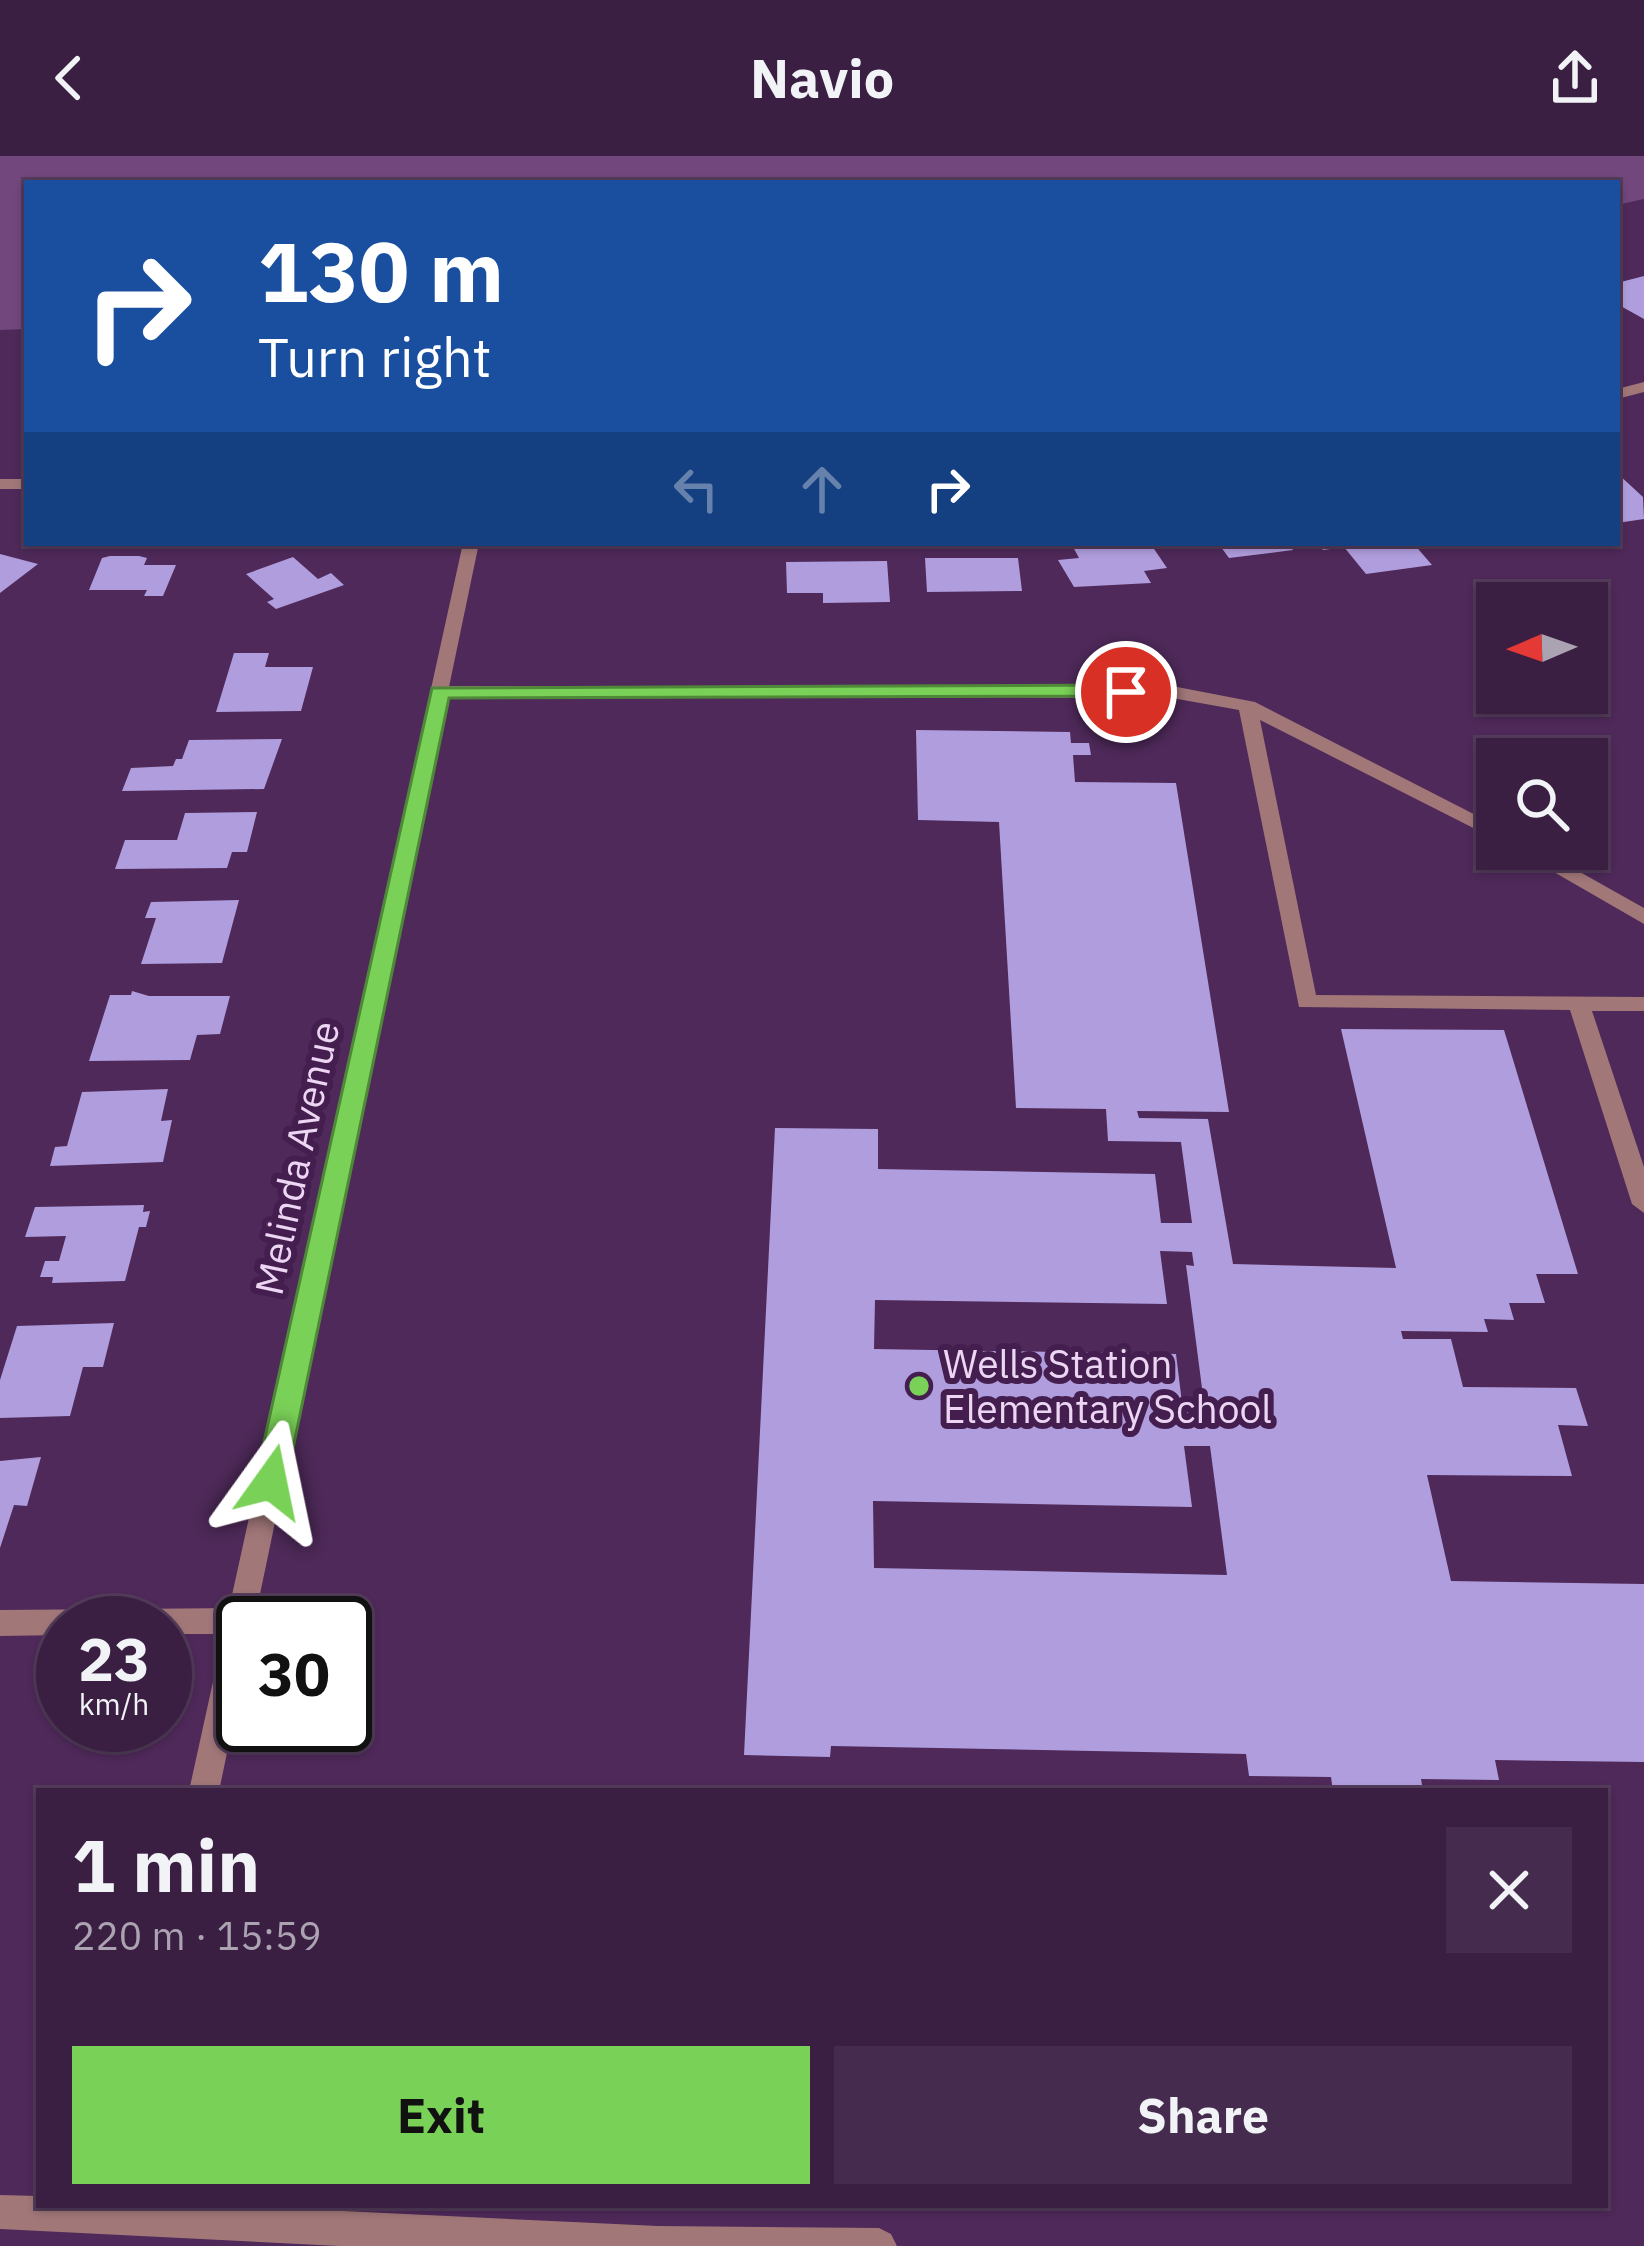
<!DOCTYPE html>
<meta charset="utf-8">
<style>
:root{--surface:#3a1f43;--page:#452c4e;--text:#f1f3f6;--muted:#aba2b2;--line:#543d5c;--accent:#7ad157}
body{margin:0;font-family:"IBM Plex Sans",sans-serif;background:var(--page);color:var(--text);height:100vh;display:flex;flex-direction:column;font-size:45px;white-space:nowrap}
*{box-sizing:border-box;margin:0}
p{font-size:39px;color:var(--muted)}
.icon{flex:none;width:66px;height:66px;fill:none;stroke:currentColor;stroke-width:2;stroke-linecap:round;stroke-linejoin:round}
.map{position:relative;flex:1;overflow:hidden}
.side{position:absolute;left:36px;top:1632px;width:1572px;height:420px;display:flex;flex-direction:column;background:var(--surface);border-radius:0px;box-shadow:0 3px 9px #0004,0 0 0 3px var(--line)}
.side>*{flex:none}
.hud{position:absolute;left:24px;top:24px;width:1596px;height:366px;border-radius:0px;box-shadow:0 3px 9px #0004,0 0 0 3px var(--line);background:#1a4fa0;color:#fff;overflow:hidden}
.needle{width:78px;rotate:268deg}
.buttons{position:absolute;left:1476px;top:426px;display:grid;gap:24px}
.buttons a{display:grid;place-items:center;width:132px;height:132px;border-radius:0px;background:var(--surface);box-shadow:0 3px 9px #0004,0 0 0 3px var(--line);font-size:60px}
.speed{position:absolute;left:36px;top:1440px;display:flex;gap:24px;font-size:60px;font-weight:700;text-align:center}
.speed>*{display:grid;place-content:center;width:156px;height:156px;border-radius:50%;background:var(--surface);box-shadow:0 3px 9px #0004,0 0 0 3px var(--line);line-height:1}
.speed small{font-size:30px;font-weight:400}
.speed .limit{border:6px solid #111;border-radius:18px;background:#fff;color:#111}
.pin{position:absolute;display:grid;place-items:center;width:102px;height:102px;color:#fff;margin:-51px;border:6px solid #fff;border-radius:50%;box-shadow:0 3px 12px #0007}
.me{position:absolute;width:132px;margin:-66px;rotate:12deg;stroke-linejoin:round;filter:drop-shadow(0 0 9px #0008)}
.turn{display:flex;align-items:center;gap:42px;height:252px;padding:0 36px;font-size:54px}
.turn .icon{width:156px;height:156px;stroke-width:2.5}
.turn b{display:block;font-size:84px;line-height:102px}
.lanes{display:flex;align-items:center;height:114px;padding:0 36px;background:#0003;justify-content:center;gap:60px;direction:ltr}
.lanes .off{opacity:.35}
.round{display:grid;place-items:center;flex:none;width:126px;height:126px;border-radius:0px;background:var(--page)}
.head{display:flex;align-items:center;justify-content:space-between;height:204px;padding:0 36px}
h1{font-size:72px;font-weight:800;line-height:90px}
.cta{display:flex;gap:24px;margin-top:auto;padding:24px 36px}
.cta a{flex:1;height:138px;border-radius:0px;background:var(--accent);color:#111;font-size:48px;font-weight:800;line-height:138px;text-align:center}
.cta a+a{background:var(--page);color:var(--text)}
header{display:flex;justify-content:space-between;align-items:center;height:156px;padding:0 36px;background:var(--surface);font-size:54px;font-weight:800}
.map>svg:first-child{display:block}
</style>
<header><svg class="icon" aria-label="back" viewBox="0 0 24 24"><path d="M15 5l-7 7 7 7"/></svg>Navio<svg class="icon" aria-label="share" viewBox="0 0 24 24"><path d="M12 15V3M7 8l5-5 5 5M5 13v7h14v-7"/></svg></header>
<div class="map">
<svg width="1644" height="2090" viewBox="0 0 1644 2090">
<rect width="100%" height="100%" fill="#4e2959"/>
<path fill="#71477e" d="M0,0h1644v43l-27,6v-22h-1590v146l-27,1z"/>
<path fill="#b09ddd" fill-rule="evenodd" d="M1644,120v43l-27,-15v-21z
M1617,317l26,24 1,22 -27,4z
M1105,387h45l17,25 -23,3 7,12 -77,4 -16,-27 21,-2 -6,-11z
M1218,387h70l5,7 -64,8z
M1318,387h95l19,22 -66,9 -22,-27 -21,3z
M0,398l38,10 -38,29z
M110,400h29l8,2 -3,7h32l-13,31h-19l3,-6h-58l13,-32z
M293,401l25,22 13,-6 13,12 -68,24 -9,-7 7,-3 -28,-25z
M925,402h93l4,33 -95,1z
M887,405l3,41 -67,1v-10h-36l-1,-31z
M234,497h35l-4,14h48l-12,44 -85,1z
M916,574l154,2 1,11h18l2,12h-18l2,27 101,1 53,329 -92,-1 2,7 69,1 25,145 163,4 -55,-239 163,1 74,244h-42l9,29h-36l5,17 -30,-1 4,13 -87,-1 2,8h48l12,48 113,1 12,38 -30,-1 14,51 -145,-1 24,106 193,3v178l-149,-2 4,20 -78,-1 2,12h-90l-2,-14 -82,-1 -3,-22 -415,-8 -1,11 -86,-2 31,-627 103,1v40l277,5 6,49h31l-11,-81 -73,-1 -2,-32 -90,-1 -17,-286 -81,-2zM1160,1095l32,1 2,14 -8,-1 19,146h-22l-7,-57 -302,-5 1,-49 292,4zM1184,1290h26l17,129 -353,-7 -1,-67 319,6z
M282,583l-18,50 -142,2 9,-23 42,-2 3,-7h6l7,-19z
M257,656l-10,40h-15l-5,16 -112,1 10,-29h52l8,-27z
M239,744l-17,63 -81,1 15,-46h-11l6,-16z
M132,835l17,5h81l-10,38 -23,1 -7,25 -101,1 21,-66h21z
M168,933l-7,32 11,-1 -9,42 -113,4 5,-19 12,-1 15,-54z
M144,1049l-1,7 7,-1 -4,16h-7l-14,54 -73,2 1,-6h-13l5,-16h14l7,-25 -41,1 10,-30z
M114,1167l-11,44h-20l-13,49 -70,2v-38l17,-54z
M41,1301l-14,49 -13,-1 -14,43v-87z"/>
<g fill="none" stroke-linecap="round" stroke-linejoin="round">
<path fill="#a17778" fill-rule="evenodd" d="M440,530h732l83,16 242,124v14l-237,-120 56,275 328,2v14h-52l52,156v46l-12,-9 -62,-194 -271,-3 -60,-297 -67,-12 -739,-2v-8z
M1514,693h25l105,59v16z
M241,1452l10,4 4,9 -12,2 -2,11h-76v-11h-102v12l-63,1v-26z"/>
<path fill="#a17778" fill-rule="evenodd" d="M1644,226v10l-27,7v-10z
M0,323h27v10h-27z
M463,387h16l-225,1080h-11v54l-24,114h-30z"/>
<path fill="#a17778" fill-rule="evenodd" d="M0,2039l39,1v9h176l443,21 221,2 12,6 6,12h-558l-339,-17z"/>
</g>
<path fill="#7ad157" stroke="#4f8839" stroke-width="3" d="M1126,529l7,2v9l-684,2 -163,784 -5,9 -10,4 -11,-4 -5,-9 177,-794z"/>
<circle fill="#7ad157" stroke="#431e4e" stroke-width="4.5" cx="919" cy="1230" r="12"/>
<g text-anchor="middle" stroke-width="12" stroke-linejoin="round" paint-order="stroke">
<g font-size="39" fill="#ecd6f3" stroke="#431e4e">
<text transform="translate(297 1002) rotate(-78)" y="14">Melinda Avenue</text>
</g>
<g font-size="39" fill="#ecd6f3" stroke="#431e4e" text-anchor="start">
<text x="943" y="1222">Wells Station<tspan x="943" dy="45">Elementary School</tspan></text>
</g>
</g>
</svg>
<div class="buttons">
<a><svg class="needle" viewBox="-14 -14 28 28"><path d="M0-13l5 13h-10z" fill="#e53935"/><path d="M0 13l5-13h-10z" fill="#aba2b2"/></svg></a>
<a><svg class="icon" aria-label="search" viewBox="0 0 24 24"><circle cx="10" cy="10" r="6"/><path d="M15 15l6 6"/></svg></a>
</div>
<div class="speed"><div>23<small>km/h</small></div><div class="limit">30</div></div>
<div class="pin" style="left:1126px;top:536px;background:#d93025"><svg class="icon" aria-label="arrive" viewBox="0 0 24 24"><path d="M6 21V4h12l-3 4 3 4H6"/></svg></div>
<svg class="me" style="left:271px;top:1326px" viewBox="-20 -20 40 40"><path d="M0-17L14 15 0 8-14 15z" fill="#7ad157" stroke="#fff" stroke-width="4"/></svg>
<div class="hud">
<div class="turn"><svg class="icon" aria-label="right" viewBox="0 0 24 24"><path d="M7 20v-9h11M14 6l5 5-5 5"/></svg><div><b>130 m</b>Turn right</div></div>
<div class="lanes"><svg class="icon off" aria-label="left" viewBox="0 0 24 24"><path d="M17 20v-9H6M10 6l-5 5 5 5"/></svg><svg class="icon off" aria-label="ahead" viewBox="0 0 24 24"><path d="M12 20V5M6 11l6-6 6 6"/></svg><svg class="icon" aria-label="right" viewBox="0 0 24 24"><path d="M7 20v-9h11M14 6l5 5-5 5"/></svg></div>
</div>
<section class="side">
<div class="head"><div><h1>1 min</h1><p>220 m · 15:59</p></div><a class="round"><svg class="icon" aria-label="close" viewBox="0 0 24 24"><path d="M6 6l12 12M18 6L6 18"/></svg></a></div>
<div class="cta"><a>Exit</a><a>Share</a></div>
</section>
</div>
